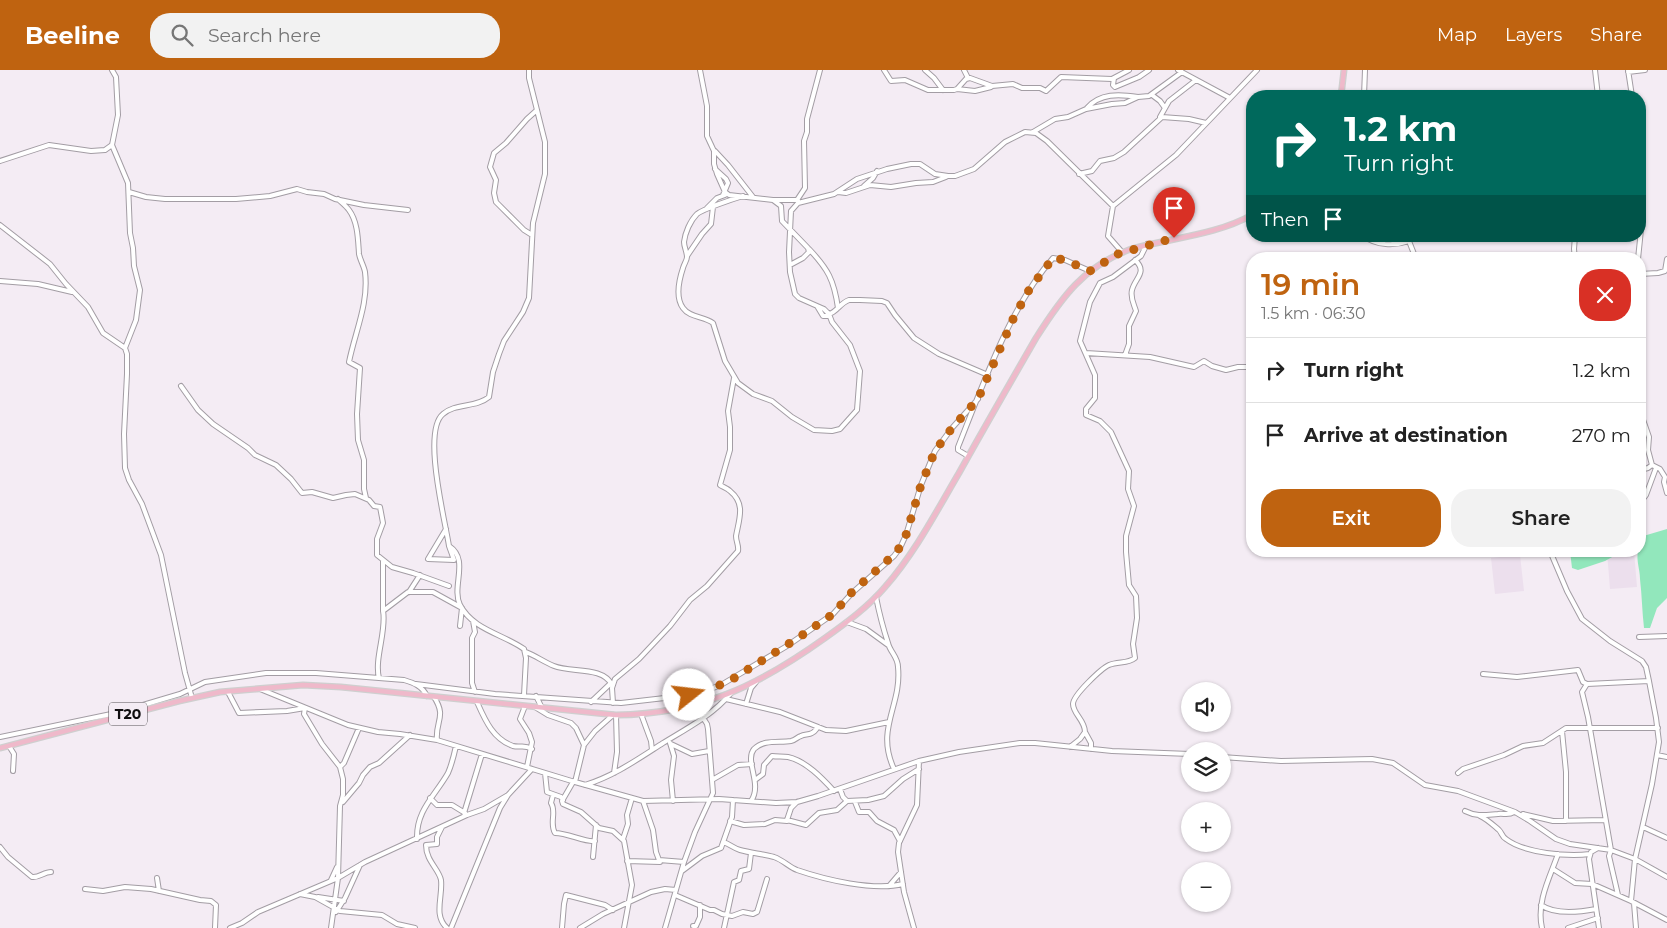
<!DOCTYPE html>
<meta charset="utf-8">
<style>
:root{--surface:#fff;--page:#f2f2f2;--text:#222;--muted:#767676;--line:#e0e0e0;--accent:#bf6310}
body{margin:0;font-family:Montserrat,sans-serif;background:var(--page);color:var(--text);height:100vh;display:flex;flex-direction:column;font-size:19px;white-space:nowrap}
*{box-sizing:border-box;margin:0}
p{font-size:16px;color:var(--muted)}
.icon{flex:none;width:28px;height:28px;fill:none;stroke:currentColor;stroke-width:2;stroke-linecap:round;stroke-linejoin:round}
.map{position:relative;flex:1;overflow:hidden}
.details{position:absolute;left:1246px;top:182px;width:400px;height:305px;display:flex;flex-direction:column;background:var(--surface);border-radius:20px;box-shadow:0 1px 4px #0004}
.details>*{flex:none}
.guide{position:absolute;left:1246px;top:20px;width:400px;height:152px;border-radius:20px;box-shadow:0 1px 4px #0004;background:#00695c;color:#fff;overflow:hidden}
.tools{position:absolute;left:1181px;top:612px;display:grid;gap:10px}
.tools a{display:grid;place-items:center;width:50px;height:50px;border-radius:50%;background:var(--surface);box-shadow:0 1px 4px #0004;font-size:25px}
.pin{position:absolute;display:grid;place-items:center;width:42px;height:42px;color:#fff;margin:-51px -21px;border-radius:50% 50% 50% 0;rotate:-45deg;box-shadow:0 0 5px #0007}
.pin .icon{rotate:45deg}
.me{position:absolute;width:55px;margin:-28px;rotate:74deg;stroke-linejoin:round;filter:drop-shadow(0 0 4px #0008)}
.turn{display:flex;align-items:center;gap:18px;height:105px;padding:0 15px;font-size:22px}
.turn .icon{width:65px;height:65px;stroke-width:2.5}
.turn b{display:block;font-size:35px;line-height:42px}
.then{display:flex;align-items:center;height:48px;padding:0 15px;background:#0003;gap:10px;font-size:19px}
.round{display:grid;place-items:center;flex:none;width:52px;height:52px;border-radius:20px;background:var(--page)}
.summary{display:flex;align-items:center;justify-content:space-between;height:85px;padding:0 15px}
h1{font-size:30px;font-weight:600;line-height:38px;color:var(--accent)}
.cta{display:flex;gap:10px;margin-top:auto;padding:10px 15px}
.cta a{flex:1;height:58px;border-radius:20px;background:var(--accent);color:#fff;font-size:20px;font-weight:600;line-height:58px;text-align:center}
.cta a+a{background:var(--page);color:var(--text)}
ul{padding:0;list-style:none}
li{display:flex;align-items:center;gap:15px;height:65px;padding:0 15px;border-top:1px solid var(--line)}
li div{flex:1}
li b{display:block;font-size:19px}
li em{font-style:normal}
header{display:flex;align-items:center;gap:30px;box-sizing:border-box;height:70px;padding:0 25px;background:var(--accent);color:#fff}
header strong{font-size:24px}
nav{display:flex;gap:28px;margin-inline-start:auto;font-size:18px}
.search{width:350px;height:45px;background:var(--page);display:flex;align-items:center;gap:12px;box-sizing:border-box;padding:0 18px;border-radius:20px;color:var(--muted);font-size:19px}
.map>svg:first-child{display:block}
</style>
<header>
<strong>Beeline</strong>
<div class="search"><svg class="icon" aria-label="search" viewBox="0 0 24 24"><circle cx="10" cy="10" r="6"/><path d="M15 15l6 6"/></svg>Search here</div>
<nav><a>Map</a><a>Layers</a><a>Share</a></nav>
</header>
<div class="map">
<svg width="1667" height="858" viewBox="0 0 1667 858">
<rect width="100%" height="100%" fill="#f4ecf4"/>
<path fill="#ecdfed" d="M1634,481l3,36 -27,2 -3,-37z
M1520,485l4,36 -29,3 -4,-36z"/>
<path fill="#92e7bc" d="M1667,459v69l-10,10 -7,20h-6c-2,-17 -2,-32 -4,-49 0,-10 -4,-18 -2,-28h2v-14z
M1570,481h53l-18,10 -27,9 -6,-2z"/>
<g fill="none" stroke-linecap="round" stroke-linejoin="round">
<defs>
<path id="minor" d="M112,0l4,7 2,38 -6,30 16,38 2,50 3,15 1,18 6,24 -4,30 -11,28
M700,0l7,36v30l7,15v13l3,10 8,18 4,3 44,5 8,6 1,15 26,27 1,4 -6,6 -13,7
M884,0l7,11 14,-1 23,10h26l3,-1 9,-10 4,-1 22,8 21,-2 9,4h18l6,3 15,-14 51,2 17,-9
M925,0l9,8 9,12
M964,0l4,8
M1178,0l52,28
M1595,0l3,26
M1628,0l4,26
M1628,2l17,-2
M1114,8l-1,7 2,2 24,-10 10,-7
M957,19l18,2 16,-4
M1152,25l8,6 5,7
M1364,26l1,-26
M1623,26l9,-1
M1087,38c13,-15 32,-14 51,-11
M1160,47l9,-16 27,-21
M1033,62l22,-13 13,-2 18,-8 26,-5 13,-1 13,-6 11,-1 33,-24
M715,81l13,14 25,32
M0,91l49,-16 42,6 14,-1 7,-5
M715,99l11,10 2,4 -5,12
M1079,104l13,-3 8,-10 14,-3 10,-6 38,-35 27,2 17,4
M864,116l9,-8 4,-7
M129,122l17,5 19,2h71l34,-3 27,-7 10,3 17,2 11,5 29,6 44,5
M838,122l8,1 24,-8 21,2 25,-4 17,-1 13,-5
M743,126c-10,3 -40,13 -46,18 -7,7 -12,19 -13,28 0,5 3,10 3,15 0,3 -3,7 -4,11 -4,12 -8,29 0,40 7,10 21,8 30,15l12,38 13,22 15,11 19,7 20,16 22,13 18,1 8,-2 17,-19 3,-39 -10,-26 -18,-23 -3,-8 -5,-5 -25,-11 -4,-4 -5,-22 -1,-20 2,-41 7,-8 36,-9 23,-15 30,-10 24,-5h9l15,10 13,2h7l19,-7 31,-27 20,-10 11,1 11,8 66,65 -5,30 14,16
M338,129c4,4 8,7 11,11 9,12 9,30 10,44 1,6 5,12 6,18 4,31 -10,60 -16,90l11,6 -3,46 1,26 6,20v29l2,9
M773,130h25
M797,130l8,-12 -1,-47 3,-9v-13l13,-49
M1113,136l63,-51 81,-85
M707,138l10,-10 8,-3
M0,155l50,39 16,20 22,23 15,26 22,15 2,6v20l-3,60 1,34 4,12 13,24 19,51 24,118 7,25
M532,165l-8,-5 -28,-28 -2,-9 2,-13 -6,-13 4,-14 12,-10 21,-24 10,-9
M1364,166c12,10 31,10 45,5
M1407,166l9,23
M809,179c19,20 25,31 29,59
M687,186l15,-22 9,-10 2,-17
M1575,189l-1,-10 1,-13
M1638,189l4,-39 -2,-24
M1640,204l18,-1 7,-2 2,-12
M0,211l38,3 34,8
M817,236l6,10h6
M829,244c8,-2 11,-11 20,-14h11l22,1 5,2 8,12 19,23 25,16 49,21
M1086,283l64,4 44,10 10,-6 8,5 14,4 12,-3h14
M1125,285l4,-11v-18l7,-15c-2,-7 -6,-13 -4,-21 3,-12 16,-18 3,-30
M181,316l17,24 15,14 35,24 7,7 21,10 15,14 11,14 10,-1 21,6 13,-3 9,-1 14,6 5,6 6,1 3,16 -6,16v16l15,12 21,6 36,13
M1640,341l9,26 -1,13 4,15 8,4 5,8 -1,5 3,11
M968,386l-10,-6v-3c25,-62 51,-139 95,-189l12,2 25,11
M1640,400l8,-2 4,-3
M1640,426l3,3 3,-4 10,-27
M446,459l-18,30 26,1 -5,-14
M1550,481l17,40 15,28 28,22 32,20 4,6 3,14 7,37 3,24 -7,42 -17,75 -4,42
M383,491v50
M409,522l11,-17
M876,527c3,15 7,31 12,46 2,9 10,14 10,24 4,39 -23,61 -4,102
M473,551l2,11 -3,6v45l3,9
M847,552l19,7 22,16
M1639,567l28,-1
M526,582c10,4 18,10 28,14 17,7 49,0 58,19
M1483,604l34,3 61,-7 5,12 4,2
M379,608c-5,-19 8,-48 4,-67l25,-19h25l29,16 -2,18
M416,614l79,10 126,9 61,-7 20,-4 19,-7 66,-39 46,-32 19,-21 42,-37 6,-8 6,-13 15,-50 14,-34 17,-23 26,-29
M260,619l88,36 30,7 22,2 37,6 138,42 68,19 76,-2 57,4 21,-1 21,-6 101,-35 40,-9 61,-9h15l77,8 78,3
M228,622l11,21 48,-2 18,-3 -1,6 18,30 18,23 3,12v16l-3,11 -2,72 -7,50
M524,625l2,-37 -2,-9c-21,-15 -51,-19 -64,-44 -9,-19 10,-45 -11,-59 -4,-26 -27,-115 -6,-132 12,-11 33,-6 46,-17l4,-25 6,-18 5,-13 19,-29 6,-14 4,-75 12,-49v-32l-16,-64v-8
M536,626l6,12
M434,627c13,20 1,24 3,43
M726,629l54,13 46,18 20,1 43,-9
M477,632c8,18 16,37 36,44 8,2 10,-2 19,3
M591,632l20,-19
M613,633l-1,-15 3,-9 24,-20 31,-33 20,-26 17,-14 31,-35c1,-6 -2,-9 -2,-15 3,-17 10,-32 -6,-45 -3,-3 -7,-4 -10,-6l10,-35v-23l-2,-16 6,-33
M746,634l5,-16 5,-6
M525,636l-5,13 9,14 3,9 -5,25
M535,637l13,8 23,8 5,5 8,17
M641,644l10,27 1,9
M1562,661l4,41v49
M1085,662l6,11v6
M0,667l116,-24 64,-19 25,-12 61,-9h50l88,7c10,3 18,6 23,16
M670,673l4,13 -3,24 2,21
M671,674l21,10 17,-3
M9,676l5,8 -1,17
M1070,677l10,-8 5,-7c0,-12 -12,-18 -12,-28 0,-9 29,-36 36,-39 9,-4 19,-1 26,-7l-2,-14 4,-26 -1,-22 -7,-11 -3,-33v-16l8,-30 -6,-17 1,-18 -18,-39 -11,-11 -14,-6v-6l9,-11v-23l-15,-34 10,-39 10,-19 13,-6 28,-21 6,-12
M1657,685l10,2
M1222,687l59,4 91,-2 21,4 32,22 33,6 57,21 15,9 26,18 14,5 41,6 24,9 32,18
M340,697l4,-4 15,-35
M545,703l2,19 14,5 2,3
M614,703l3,-21 -1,-37
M1458,703l5,-4 41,-14 19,-9 20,-3 23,-15h92
M712,710l26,-15 14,-1
M755,710l8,-6 1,-9 8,-9c5,1 11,0 16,1 18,4 34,21 46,34
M573,712l-11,19 1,3 18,8 18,16 14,3 11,10 8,44 -8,43
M575,712l9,-37 11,-14 18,-16
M585,715c29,-9 53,-26 78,-42 23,-14 50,-28 68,-50
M840,719l3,8 4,4 21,-1 16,-4 19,-17 16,-10
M553,725l-2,8c6,9 -2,20 4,30 13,0 31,10 40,8
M430,728l7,7h15l13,8
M643,731l10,29 3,22 3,8 25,2
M751,731c12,-17 -7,-40 3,-52 10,-10 25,-6 37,-8 5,-1 6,-4 10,-5 3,-2 8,-1 11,-3 3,-1 4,-4 6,-6
M343,732l16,-19 4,-8 7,-8 9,-4 31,-28
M797,732l-6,6 -4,12 19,5 13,-12 18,-3 10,-9
M855,732l4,10h10l8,9 17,9 6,11
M1465,741c12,6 20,4 33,3 6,-1 10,2 16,-2
M464,743l18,-59
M1523,744l30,7 52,-1
M1480,746c7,3 13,9 19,14 3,3 3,7 7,9 18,14 62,18 84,15
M730,751l14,4 21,-1 10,-4 12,1
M442,757l-5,10v7l-11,1c0,16 13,24 15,35 2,17 -8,35 6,48
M1643,757l24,11
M417,769c-1,-29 18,-43 31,-66 4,-9 6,-18 8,-27
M623,769l5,-15 -1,-9 5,-17
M723,772c7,2 10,6 17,8 11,3 23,4 34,7 9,3 15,10 23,13 29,10 76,21 106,14
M0,777l8,10 24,20c7,1 12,-5 19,-5
M1598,778l-7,4 -2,7 10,69
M593,787l3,-32
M627,791l33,1
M1553,799l22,14 17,1 5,2 34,15 36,19
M682,801l20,-15 19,-8 11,-31 1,-17
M157,808l2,13
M331,810l6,-13
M889,816l12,-14
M85,819l18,2 22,-4 26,2 49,11 11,1 5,4 -1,23
M300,824l15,3 25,14 42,4 15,9 18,4
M675,825l35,15h4l8,4 10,2 11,-4 10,2 4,-2 1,-3 9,-30
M1618,825l-9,-39 2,-6 -23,-133 -6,-25 5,-8 62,-3
M318,827l26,4
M1634,833l2,25
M1541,835c14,10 39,7 55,4
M336,842l9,-14 15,-33
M693,856h3l4,-9v-12
M230,858l12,-5 16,-11 80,-34 27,-16 102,-47 17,-6 24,-14
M451,858l49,-120 8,-13 24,-26
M562,858l2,-24 2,-9 39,10 8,5
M580,858l23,-14 48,-22 14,-3 11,1
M665,858l19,-66 11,-30 18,-39 -5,-64 -1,-5 -12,-19
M724,858l10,-46 5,-2 2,-9 8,-2 2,-16
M914,858l-10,-36 -6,-40 1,-9 18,-38 2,-44
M1542,858c-6,-26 8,-51 16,-74
M1568,858l30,-10"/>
<path id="major" d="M1341,26l3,-26
M0,678l179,-47 41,-9 83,-7 38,2 275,28c84,-1 142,-29 209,-77 21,-15 43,-31 60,-51 30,-34 51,-75 74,-114 25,-45 51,-90 77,-135 26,-41 48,-72 95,-89 40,-11 85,-14 121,-34"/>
</defs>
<use href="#minor" stroke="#a39da4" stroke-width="6"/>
<use href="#major" stroke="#cfcfcf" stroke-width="7"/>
<use href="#minor" stroke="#fff" stroke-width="4"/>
<use href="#major" stroke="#efb9ca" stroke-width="4.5"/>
</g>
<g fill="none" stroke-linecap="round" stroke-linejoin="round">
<path stroke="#bf6310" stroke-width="9" stroke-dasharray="0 16.2" d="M689,625l22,-6 20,-9 67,-42 35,-24 19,-22 45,-40 9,-17 15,-50 14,-34 17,-23 26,-29 36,-82 15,-27 24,-32 12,2 25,11 28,-17 56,-16"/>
</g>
<g text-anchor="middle" stroke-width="4" stroke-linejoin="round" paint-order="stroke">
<rect fill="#f4ecf4" stroke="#545154" stroke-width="1" x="109" y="632.5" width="38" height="23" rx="4"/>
<g font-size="14" font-weight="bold" fill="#100e10">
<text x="128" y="649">T20</text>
</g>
</g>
</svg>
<div class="tools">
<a><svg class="icon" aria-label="sound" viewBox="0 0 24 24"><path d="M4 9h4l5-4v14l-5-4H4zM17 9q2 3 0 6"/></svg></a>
<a><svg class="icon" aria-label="layers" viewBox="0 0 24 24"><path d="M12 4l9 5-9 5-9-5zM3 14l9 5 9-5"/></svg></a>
<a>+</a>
<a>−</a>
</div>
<div class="pin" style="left:1174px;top:168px;background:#d93025"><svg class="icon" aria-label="arrive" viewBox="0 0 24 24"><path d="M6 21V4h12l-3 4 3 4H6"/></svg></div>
<svg class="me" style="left:689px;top:625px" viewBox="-20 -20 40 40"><circle r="19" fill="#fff"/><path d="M0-13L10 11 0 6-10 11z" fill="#bf6310"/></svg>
<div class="guide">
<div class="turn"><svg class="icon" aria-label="right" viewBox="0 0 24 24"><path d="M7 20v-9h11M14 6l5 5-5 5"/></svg><div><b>1.2 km</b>Turn right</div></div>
<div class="then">Then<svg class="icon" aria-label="arrive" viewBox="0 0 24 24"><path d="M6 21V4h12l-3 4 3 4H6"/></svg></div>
</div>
<section class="details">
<div class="summary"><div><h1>19 min</h1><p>1.5 km · 06:30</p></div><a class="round" style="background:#d93025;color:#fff"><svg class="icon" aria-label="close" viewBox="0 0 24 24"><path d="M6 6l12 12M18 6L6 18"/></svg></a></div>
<ul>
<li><svg class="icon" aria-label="right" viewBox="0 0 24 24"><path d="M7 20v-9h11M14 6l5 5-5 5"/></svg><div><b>Turn right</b></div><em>1.2 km</em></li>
<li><svg class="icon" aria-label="arrive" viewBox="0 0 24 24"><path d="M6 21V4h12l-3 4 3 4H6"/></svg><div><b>Arrive at destination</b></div><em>270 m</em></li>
</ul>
<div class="cta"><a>Exit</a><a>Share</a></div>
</section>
</div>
